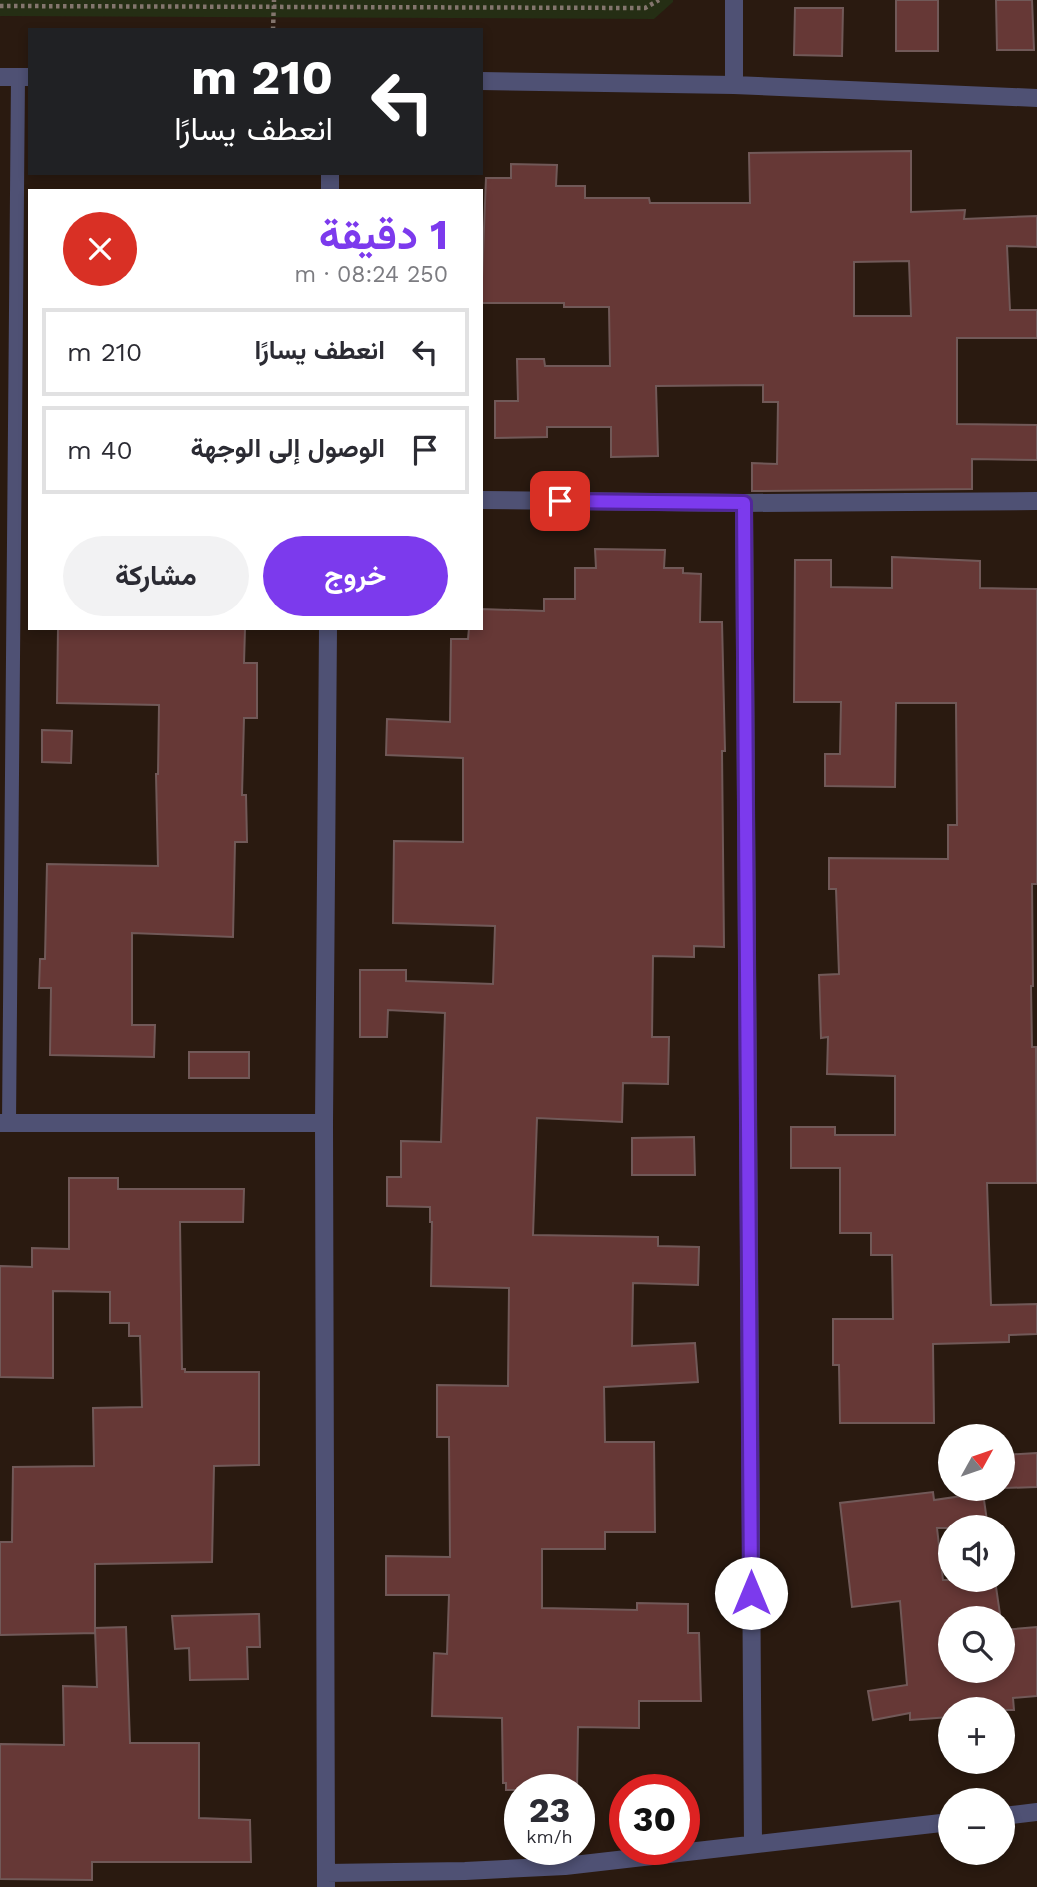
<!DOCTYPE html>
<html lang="ar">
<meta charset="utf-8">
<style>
:root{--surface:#fff;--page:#f2f2f3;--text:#2b2b33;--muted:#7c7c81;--line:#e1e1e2;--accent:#7c3aed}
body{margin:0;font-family:"Work Sans",Vazirmatn,sans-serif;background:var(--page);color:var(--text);direction:rtl;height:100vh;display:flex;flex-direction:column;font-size:26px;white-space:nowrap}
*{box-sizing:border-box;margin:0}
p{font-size:23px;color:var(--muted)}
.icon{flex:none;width:38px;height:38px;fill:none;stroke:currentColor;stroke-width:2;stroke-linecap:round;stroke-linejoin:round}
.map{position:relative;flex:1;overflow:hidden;direction:ltr}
.details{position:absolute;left:28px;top:189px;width:455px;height:441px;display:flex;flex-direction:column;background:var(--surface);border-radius:0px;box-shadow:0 4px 10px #0003;direction:rtl}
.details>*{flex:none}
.guide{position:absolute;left:28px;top:28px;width:455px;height:147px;border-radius:0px;box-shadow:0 4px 10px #0003;direction:rtl;background:#202124;color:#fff;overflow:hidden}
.needle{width:46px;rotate:50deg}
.controls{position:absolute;left:938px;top:1424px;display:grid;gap:14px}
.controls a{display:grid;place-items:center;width:77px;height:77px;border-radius:50%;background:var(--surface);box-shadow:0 4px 10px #0003;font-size:35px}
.speed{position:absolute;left:504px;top:1774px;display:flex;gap:14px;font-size:35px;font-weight:700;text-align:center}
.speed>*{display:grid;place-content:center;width:91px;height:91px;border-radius:50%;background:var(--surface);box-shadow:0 4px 10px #0003;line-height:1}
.speed small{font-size:18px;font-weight:400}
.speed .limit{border:10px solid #d22;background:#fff;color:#111}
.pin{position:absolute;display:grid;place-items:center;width:60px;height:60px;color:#fff;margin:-30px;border-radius:14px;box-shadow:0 4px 10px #0006}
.me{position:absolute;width:77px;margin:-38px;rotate:0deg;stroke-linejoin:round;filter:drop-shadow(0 0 5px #0008)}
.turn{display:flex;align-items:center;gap:24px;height:147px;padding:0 35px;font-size:32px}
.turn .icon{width:91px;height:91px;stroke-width:2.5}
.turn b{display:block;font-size:49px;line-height:60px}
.round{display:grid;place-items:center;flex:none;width:74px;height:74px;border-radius:37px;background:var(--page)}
.headline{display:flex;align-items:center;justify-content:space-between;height:119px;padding:0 35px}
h1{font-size:42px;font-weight:700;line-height:52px;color:var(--accent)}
.primary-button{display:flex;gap:14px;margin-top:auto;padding:14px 35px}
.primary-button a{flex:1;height:80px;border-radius:42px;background:var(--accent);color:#fff;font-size:28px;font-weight:700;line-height:80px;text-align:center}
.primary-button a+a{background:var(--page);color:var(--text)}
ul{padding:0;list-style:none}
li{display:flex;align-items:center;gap:21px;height:88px;margin:0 14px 10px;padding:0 21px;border:4px solid var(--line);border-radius:0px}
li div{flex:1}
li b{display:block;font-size:26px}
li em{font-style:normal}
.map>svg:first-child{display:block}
</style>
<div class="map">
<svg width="1037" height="1887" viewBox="0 0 1037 1887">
<rect width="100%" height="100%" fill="#2a1a10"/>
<path fill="#252e14" d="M0,0h673v2l-19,17 -654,-3z"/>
<path fill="#663836" stroke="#715958" stroke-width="2" fill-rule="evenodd" d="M896,0h42v51h-42z
M996,0h36l2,50h-37z
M795,8h48l-1,48 -48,-1z
M911,151v61l54,-2 -1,9 73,-3v31l-30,-1 3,64h27v28h-80v86l80,1v35l-65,-1v30l-220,2v-28l25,1 1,-62h-15v-17l-107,1 2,70 -47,1v-30h-64v10l-52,1v-37h23l-1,-42h27l1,7h65l-1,-59h-45v-4h-83l5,-125h25v-14l46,1 -1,21h29v12h64l1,5h100l-1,-50zM909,261l2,55h-57v-54z
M595,549l70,1 -1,18h19v5l18,1 -1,48h22l3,129h-3l2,196 -30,-1v11l-41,-1 -1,81h17l-1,47 -45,-1 -1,39 -85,-4 -4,117 125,2v9l41,1 -1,38 -65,-2 -1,63 63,-3 3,39 -94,5 1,55h49l1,90h-50v17h-63v59l95,2v-7l51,1v29h11l2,68h-62v27l-61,-1 -1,63h-71v-7h-3l-1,-65 -70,-2 2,-63 13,1 2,-59h-63v-39l64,1 -1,-120h-12v-52l71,1 1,-98 -78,-2 1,-64h-2v-15l-43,-1v-29h14v-36l40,1 4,-129 -57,-3 -1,27h-27v-67h46v11l87,3 2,-58 -102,-3 1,-82 69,1v-84l-77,-3 1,-36 63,3 1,-83h17l1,-11h12v-19l63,2v-12h31v-31h21z
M892,557l88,4v27l57,1v295h-5l1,102h-2l1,61h4l1,136h-50l4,122 46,-1v30l-28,1v7l-76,2 1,79h-94l-1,-58h-6v-46h60l-1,-64h-21v-22h-31v-65h-49v-41h44v8h60v-59l-68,-2 1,-37 -7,1 -2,-63 20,-1 -3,-85h-7v-31l119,1v-34h9l-1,-122h-60l-1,84 -70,-1v-32h15l1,-52h-47l1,-142h36v27l61,1z
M58,628h187l-1,35h13v55h-13l-2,77h4l1,47h-12l-2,95 -101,-4v92h23l-1,32 -104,-2 1,-67h-12l1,-29h5l2,-95 111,2 -2,-92h2l1,-69 -102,-2z
M42,730l30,1 -1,32 -29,-1z
M189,1052h60v26h-60z
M694,1137l1,38h-63v-37z
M69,1178h49v11h126l-1,33h-63l2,147h3v3h74v93l-45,1 -2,96 -117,2v69l-95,2v-93h12l1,-75 81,-1 -1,-58 49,-1 -2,-71h-11v-13h-19v-31l-57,-1v87l-53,-1v-111l32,1v-19l37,1z
M1037,1453v34l-32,1 -2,-33z
M933,1492l1,8 49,-7 5,35h-51l6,52h52l5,34 -50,5v52h53v-41l34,-3v69l-24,2 1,12h-64v7l-40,3v-7l-37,7 -5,-29 39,-6 -7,-84 -48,6 -12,-104z
M259,1614l1,33h-13l1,32 -58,1 -1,-32 -14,1 -3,-33z
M126,1627l4,116h69v75l51,2 1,42h-159v18l-92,-1v-135l64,1 -1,-59 34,1 -2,-59z"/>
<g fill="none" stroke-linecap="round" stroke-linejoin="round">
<path stroke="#83756d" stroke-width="4.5" stroke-dasharray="3.5 3.5" stroke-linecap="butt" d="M0,6l645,2 14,-8
M273,30l1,-30"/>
<path stroke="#4f5174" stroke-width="14" d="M9,1123l9,-1046"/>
<path stroke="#4f5174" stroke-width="18" d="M0,77h30
M481,81l253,4 303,13
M734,85v-85
M330,191v-18
M481,500l263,3 293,-2
M744,503l9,1341
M0,1123h324
M1003,1816l34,-4
M326,1873l139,-2 100,-5 385,-44
M326,1887l-2,-764 4,-495"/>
</g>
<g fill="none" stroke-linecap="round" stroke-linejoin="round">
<defs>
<path id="route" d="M560,501l184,2 7,1090"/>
</defs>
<use href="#route" stroke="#51269a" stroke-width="18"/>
<use href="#route" stroke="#7c3aed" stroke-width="12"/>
</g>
</svg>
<div class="controls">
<a><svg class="needle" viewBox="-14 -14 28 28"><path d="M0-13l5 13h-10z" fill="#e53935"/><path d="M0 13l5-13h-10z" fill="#7c7c81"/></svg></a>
<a><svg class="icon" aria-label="sound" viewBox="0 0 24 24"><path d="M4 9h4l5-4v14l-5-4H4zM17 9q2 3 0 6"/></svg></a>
<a><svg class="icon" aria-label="search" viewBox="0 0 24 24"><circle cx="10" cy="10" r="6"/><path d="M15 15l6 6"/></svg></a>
<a>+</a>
<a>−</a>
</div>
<div class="speed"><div>23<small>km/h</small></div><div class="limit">30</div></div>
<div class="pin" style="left:560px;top:501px;background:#d93025"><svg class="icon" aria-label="arrive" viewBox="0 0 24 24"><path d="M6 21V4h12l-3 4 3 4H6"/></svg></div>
<svg class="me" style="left:751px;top:1593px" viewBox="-20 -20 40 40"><circle r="19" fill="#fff"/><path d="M0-13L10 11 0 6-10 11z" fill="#7c3aed"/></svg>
<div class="guide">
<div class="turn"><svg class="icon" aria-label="left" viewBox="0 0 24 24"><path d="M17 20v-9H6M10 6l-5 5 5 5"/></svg><div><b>210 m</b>انعطف يسارًا</div></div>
</div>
<section class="details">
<div class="headline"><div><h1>1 دقيقة</h1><p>250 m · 08:24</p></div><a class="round" style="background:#d93025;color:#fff"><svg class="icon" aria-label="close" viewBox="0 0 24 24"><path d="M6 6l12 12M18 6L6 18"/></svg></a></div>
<ul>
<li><svg class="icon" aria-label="left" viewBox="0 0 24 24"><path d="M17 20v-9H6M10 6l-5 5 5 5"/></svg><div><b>انعطف يسارًا</b></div><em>210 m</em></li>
<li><svg class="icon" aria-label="arrive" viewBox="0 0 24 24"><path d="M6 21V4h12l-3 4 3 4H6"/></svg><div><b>الوصول إلى الوجهة</b></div><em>40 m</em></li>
</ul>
<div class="primary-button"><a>خروج</a><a>مشاركة</a></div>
</section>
</div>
